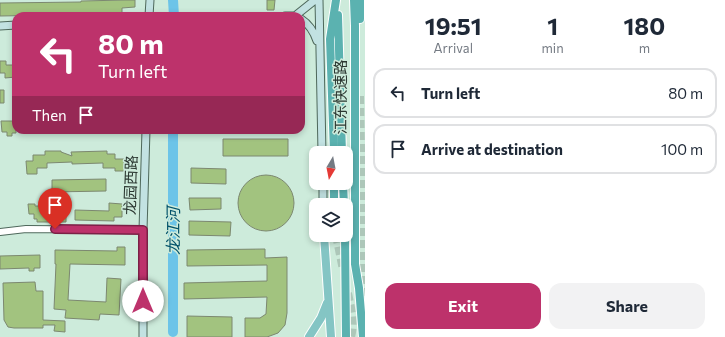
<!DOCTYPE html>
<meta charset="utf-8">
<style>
:root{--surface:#fff;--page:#f2f2f3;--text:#1f2937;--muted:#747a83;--line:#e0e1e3;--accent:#bd326b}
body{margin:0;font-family:Commissioner,"Noto Sans SC",sans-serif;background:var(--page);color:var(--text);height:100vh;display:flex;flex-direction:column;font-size:15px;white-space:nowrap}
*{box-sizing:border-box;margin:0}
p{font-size:13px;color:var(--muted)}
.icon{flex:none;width:22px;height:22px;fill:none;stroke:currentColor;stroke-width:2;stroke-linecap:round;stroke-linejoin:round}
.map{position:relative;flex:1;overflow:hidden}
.sheet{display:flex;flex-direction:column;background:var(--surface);width:360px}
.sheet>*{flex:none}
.guide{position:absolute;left:12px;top:12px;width:293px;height:122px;border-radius:12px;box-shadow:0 2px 6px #0003;background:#bd326b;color:#fff;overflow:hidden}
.needle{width:26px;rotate:190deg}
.fabs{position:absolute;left:309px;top:146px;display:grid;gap:8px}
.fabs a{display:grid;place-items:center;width:44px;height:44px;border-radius:8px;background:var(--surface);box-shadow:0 2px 6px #0003;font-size:20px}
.pin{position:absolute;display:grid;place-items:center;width:34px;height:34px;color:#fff;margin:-41px -17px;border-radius:50% 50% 50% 0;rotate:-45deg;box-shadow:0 0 4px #0007}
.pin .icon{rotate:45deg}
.me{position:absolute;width:44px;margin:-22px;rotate:0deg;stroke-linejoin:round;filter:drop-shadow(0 0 3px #0008)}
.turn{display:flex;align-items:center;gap:14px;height:84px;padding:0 20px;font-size:18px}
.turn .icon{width:52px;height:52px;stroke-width:2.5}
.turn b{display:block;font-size:28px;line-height:34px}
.then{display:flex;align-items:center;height:38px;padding:0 20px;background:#0003;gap:8px;font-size:15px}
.eta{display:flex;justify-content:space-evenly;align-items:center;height:68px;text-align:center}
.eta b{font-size:24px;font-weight:700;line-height:28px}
.button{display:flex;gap:8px;margin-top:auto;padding:8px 20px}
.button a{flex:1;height:46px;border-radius:12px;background:var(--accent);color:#fff;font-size:16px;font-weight:700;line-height:46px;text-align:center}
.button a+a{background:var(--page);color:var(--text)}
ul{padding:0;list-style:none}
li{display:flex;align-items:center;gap:12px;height:50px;margin:0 8px 6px;padding:0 12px;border:2px solid var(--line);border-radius:12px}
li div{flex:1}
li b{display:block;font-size:15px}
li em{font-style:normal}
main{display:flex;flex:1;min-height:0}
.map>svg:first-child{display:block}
</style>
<main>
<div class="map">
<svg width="365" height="337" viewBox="0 0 365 337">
<rect width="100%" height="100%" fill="#cdebdb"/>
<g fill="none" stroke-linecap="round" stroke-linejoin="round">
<path stroke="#6cc4e8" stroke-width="10" d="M173,0l1,16
M173,332v-202"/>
</g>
<path fill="#a2c37f" stroke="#7c8870" d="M125,0h10v7l-13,1v6l-122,2v-13l81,-1v-1z
M267,0h8l-1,10h-7z
M0,61h6v4h10v12l-11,1v-5h-5z
M0,90h4v13h-4z
M1,121h15v12h-4v3h-5v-4h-5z
M223,139h65v17h-65z
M45,151h16v1l11,4 -1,-4 36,-1v3h8v5h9v12h-9v-3h-12v-5l-31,1v-2l-25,1v5h-10v6h-10l-1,-13h7v-6h12z
M191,168l35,1v15l-35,-1z
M238 203a28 28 0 1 1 56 0a28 28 0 1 1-56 0Z
M106,179v12l-54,1v-12z
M189,198h32v11l-31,1z
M109,203l13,1v13h-8v4l-39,-1v-10l34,1z
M28,204h7v2h9v1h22v15h-29v-3h-3v-5h-5z
M189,221l42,1 -1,14 -41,-1z
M117,247h8v18l-55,-1 -2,36 38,2 1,-24 14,1 -2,36 -19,-1 -1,6 -34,-2 1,-8 -12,-1 2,-45h-1v-14l62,1z
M265,249v9l22,-1v56l-2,12 -7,8 -11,4h-22v-19h15l6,-4 1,-17 -83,2v-16l83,-2v-16l-80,1v-16z
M40,255v13h-6v3h-5v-3l-29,1v-13z
M35,282l1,9h7v29l22,1v11l-11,-1 1,-6h-12v3h-29l-6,-1 -4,-7 -1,-37z
M187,316l45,1v20h-45z"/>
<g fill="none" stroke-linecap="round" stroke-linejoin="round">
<path stroke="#adc7b9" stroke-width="8" stroke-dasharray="8 4" stroke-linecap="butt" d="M360,96l4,210
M336,235l7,35
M348,293c3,15 7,29 3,44"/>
<defs>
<path id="tertiary" d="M0,232l26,-3 117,1"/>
<path id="secondary" d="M319,0l3,153
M149,16l1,-16
M285,16h10
M295,16l20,-16
M301,19c8,5 13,13 16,22
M0,26l16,-1
M323,183v22
M143,337v-107l3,-100"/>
<path id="primary" d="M324,235l7,102
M309,337l12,-19 6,-15"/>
<path id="trunk" d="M354,0l1,26v238l4,24 4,49
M338,15l4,138
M360,19v-19
M334,153l-4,-114 6,-39
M334,183v22
M343,183l1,22
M345,235l1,102"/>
</defs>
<use href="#tertiary" stroke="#4e685b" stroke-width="8"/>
<use href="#secondary" stroke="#4e685b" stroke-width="9"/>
<use href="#primary" stroke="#fff" stroke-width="10"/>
<use href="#trunk" stroke="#fff" stroke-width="10"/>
<use href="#tertiary" stroke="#fff" stroke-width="6"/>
<use href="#secondary" stroke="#c2e2e2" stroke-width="7"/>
<use href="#primary" stroke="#84c5c4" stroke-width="8"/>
<use href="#trunk" stroke="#5bb2b0" stroke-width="8"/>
</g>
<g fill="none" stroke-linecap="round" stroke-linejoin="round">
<defs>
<path id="route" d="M55,229l88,1v71"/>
</defs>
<use href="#route" stroke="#7b2046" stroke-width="10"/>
<use href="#route" stroke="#bd326b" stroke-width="7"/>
</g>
<g text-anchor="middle" stroke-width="3" stroke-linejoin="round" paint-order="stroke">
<g font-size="15" fill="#2b3731" stroke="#cdebdb">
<text transform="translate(341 97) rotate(-90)" y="5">江东快速路</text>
<text transform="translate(131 185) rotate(-88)" y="5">龙园西路</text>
</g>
<g font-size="16" font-style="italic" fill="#02526a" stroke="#cdebdb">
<text transform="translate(173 231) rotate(-90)" y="6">龙江河</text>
</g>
</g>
</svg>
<div class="fabs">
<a><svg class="needle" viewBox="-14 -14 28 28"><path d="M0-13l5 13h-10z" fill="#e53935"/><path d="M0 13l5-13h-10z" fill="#747a83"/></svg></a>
<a><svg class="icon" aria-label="layers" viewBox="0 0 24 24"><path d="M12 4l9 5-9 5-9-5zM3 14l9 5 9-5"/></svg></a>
</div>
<div class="pin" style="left:55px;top:229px;background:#d93025"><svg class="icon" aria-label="arrive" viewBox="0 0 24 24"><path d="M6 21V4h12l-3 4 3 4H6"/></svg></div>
<svg class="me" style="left:143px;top:301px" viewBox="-20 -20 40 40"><circle r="19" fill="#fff"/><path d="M0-13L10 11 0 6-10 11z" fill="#bd326b"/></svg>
<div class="guide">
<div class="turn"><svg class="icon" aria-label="left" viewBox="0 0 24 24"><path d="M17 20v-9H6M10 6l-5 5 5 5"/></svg><div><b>80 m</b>Turn left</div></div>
<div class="then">Then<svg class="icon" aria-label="arrive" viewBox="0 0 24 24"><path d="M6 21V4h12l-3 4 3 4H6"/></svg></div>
</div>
</div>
<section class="sheet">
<div class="eta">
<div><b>19:51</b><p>Arrival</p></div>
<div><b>1</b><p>min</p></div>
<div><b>180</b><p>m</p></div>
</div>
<ul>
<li><svg class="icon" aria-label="left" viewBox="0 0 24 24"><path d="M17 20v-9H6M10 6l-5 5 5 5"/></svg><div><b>Turn left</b></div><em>80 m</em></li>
<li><svg class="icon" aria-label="arrive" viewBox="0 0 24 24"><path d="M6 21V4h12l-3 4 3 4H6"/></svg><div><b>Arrive at destination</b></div><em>100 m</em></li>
</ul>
<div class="button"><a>Exit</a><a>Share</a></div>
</section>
</main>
